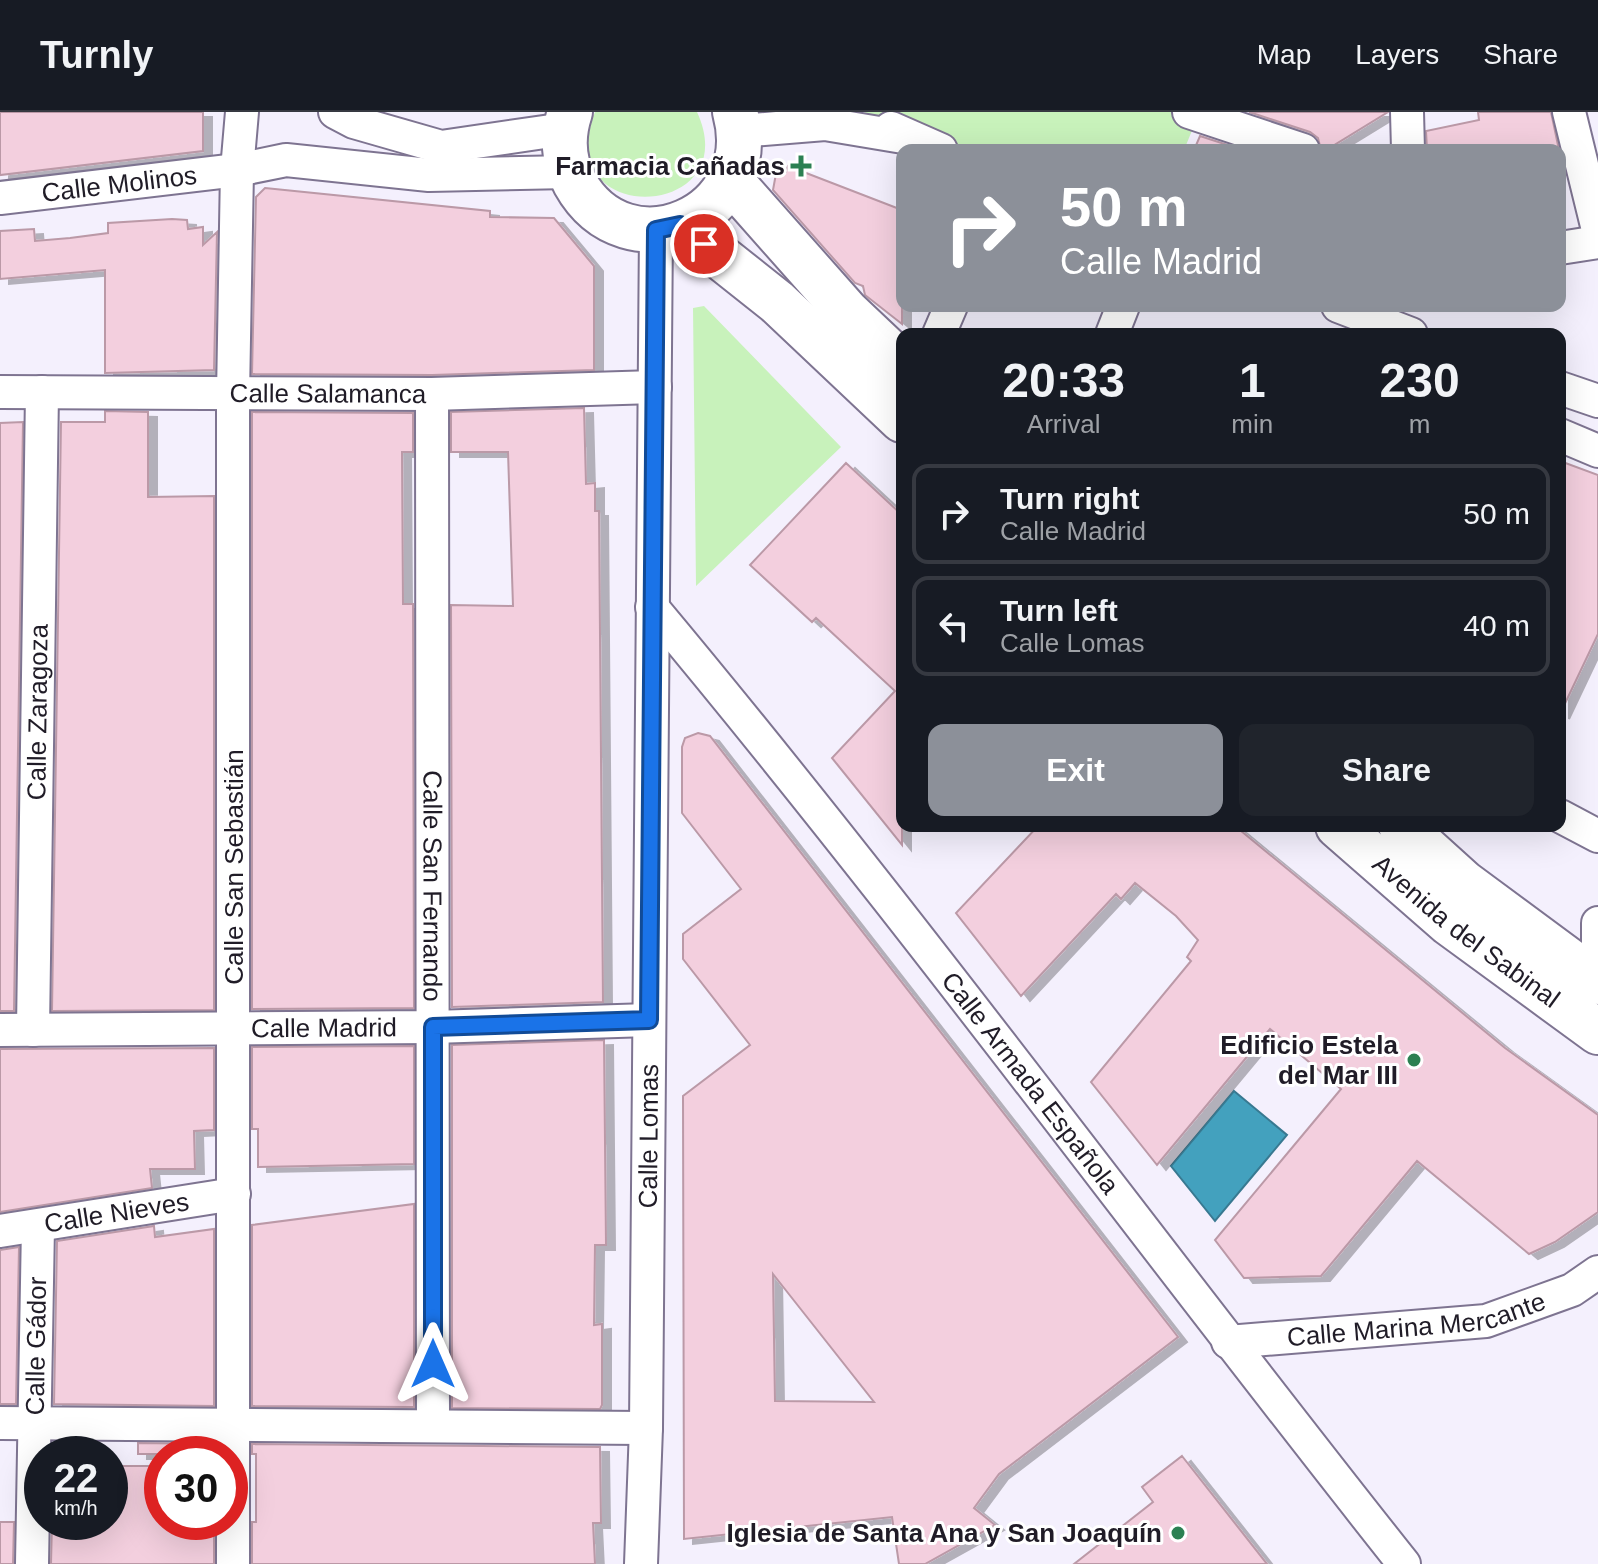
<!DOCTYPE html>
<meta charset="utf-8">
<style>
:root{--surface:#171b24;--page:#20242c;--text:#f1f3f6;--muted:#9ea1a6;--line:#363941;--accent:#8c9099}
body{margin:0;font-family:Helvetica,sans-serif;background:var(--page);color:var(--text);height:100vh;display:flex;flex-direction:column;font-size:30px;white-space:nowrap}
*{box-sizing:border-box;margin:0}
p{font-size:26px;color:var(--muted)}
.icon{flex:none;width:44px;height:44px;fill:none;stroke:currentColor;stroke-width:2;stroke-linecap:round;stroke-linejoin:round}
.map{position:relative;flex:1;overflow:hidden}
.side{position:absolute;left:896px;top:216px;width:670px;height:504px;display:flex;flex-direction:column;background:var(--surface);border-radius:16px;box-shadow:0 8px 32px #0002}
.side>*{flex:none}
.hud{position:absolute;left:896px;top:32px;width:670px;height:168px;border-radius:16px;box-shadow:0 8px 32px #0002;background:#8c9099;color:#fff;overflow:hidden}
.speed{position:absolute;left:24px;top:1324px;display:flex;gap:16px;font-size:40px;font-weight:700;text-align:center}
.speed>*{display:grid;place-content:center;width:104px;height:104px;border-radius:50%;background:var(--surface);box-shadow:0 8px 32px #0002;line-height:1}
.speed small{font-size:20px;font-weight:400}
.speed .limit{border:12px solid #d22;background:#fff;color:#111}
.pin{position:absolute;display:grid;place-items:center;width:68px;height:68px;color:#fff;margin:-34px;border:4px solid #fff;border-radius:50%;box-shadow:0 2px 8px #0007}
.me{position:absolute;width:88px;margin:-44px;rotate:0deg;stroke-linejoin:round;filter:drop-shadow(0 0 6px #0008)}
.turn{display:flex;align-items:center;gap:28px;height:168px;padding:0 32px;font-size:36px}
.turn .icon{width:104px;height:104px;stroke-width:2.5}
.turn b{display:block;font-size:56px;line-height:68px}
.eta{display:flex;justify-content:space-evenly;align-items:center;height:136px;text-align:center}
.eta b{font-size:48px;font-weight:700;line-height:56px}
.primary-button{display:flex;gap:16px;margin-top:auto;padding:16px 32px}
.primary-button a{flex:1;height:92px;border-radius:16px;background:var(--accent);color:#fff;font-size:32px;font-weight:700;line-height:92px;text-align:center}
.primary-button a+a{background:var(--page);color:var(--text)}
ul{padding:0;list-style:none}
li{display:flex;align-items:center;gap:24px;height:100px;margin:0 16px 12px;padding:0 16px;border:4px solid var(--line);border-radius:16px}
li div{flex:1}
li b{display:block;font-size:30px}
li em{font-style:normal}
header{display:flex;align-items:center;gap:48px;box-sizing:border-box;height:112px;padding:0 40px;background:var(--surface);border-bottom:2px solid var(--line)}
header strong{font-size:38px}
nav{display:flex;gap:44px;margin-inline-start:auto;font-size:28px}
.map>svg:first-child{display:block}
</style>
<header>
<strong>Turnly</strong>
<nav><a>Map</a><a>Layers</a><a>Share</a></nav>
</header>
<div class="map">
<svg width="1598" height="1452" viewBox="0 0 1598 1452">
<defs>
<filter id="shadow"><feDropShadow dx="9" dy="5" stdDeviation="0" flood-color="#0004"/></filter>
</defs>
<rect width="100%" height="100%" fill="#f4f0fd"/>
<path fill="#c8f2bb" d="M595,0h102c50,108 -148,118 -102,0z
M864,0h325l9,4 -14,34h-243l-32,-12z
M704,194l137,141 -145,139 -3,-278z"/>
<path fill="#43a1be" stroke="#387991" stroke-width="2" d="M1234,979l53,44 -72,86 -44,-55z"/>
<path fill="#f3cfde" stroke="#bb99a7" stroke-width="2" fill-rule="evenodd" filter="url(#shadow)" d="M0,0h203v39l-203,24z
M1249,0h139l-62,38h-5l-3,-12 -8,-6z
M1478,0h73l8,38h-132l-1,-19 53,-11z
M1200,24l43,14h-49z
M788,54l114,44v114l-37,-29 -2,-9 -8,-3 -82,-93 4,-22 9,4z
M265,76l225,23v6l64,1 40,48v104l-162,5 -180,-1 4,-177z
M172,107l15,1 1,9 15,-2v18l14,-13 -3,138 -109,3v-103l-105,9v-48l34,-2 1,12 35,-3 38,-5v-10z
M584,296l2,76 9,-1v28h4l4,491 -151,5 -1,-402 62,1 -5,-154h-57v-40z
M105,299l43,1v85l66,-1v514l-162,1 9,-589h44z
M252,300l161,1v39h-11l1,152h10l1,404 -162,1z
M23,310l-9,589h-14v-588z
M1560,349l38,14v159l-38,80z
M846,351l56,52v330l-70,-87 63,-67 -79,-73 -4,4 -62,-57z
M698,621l12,3 468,601 -179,137 -25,34 21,17 -70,39h-26l-7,-47 -208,22 -1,-443 67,-51 -67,-86v-25l58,-45 -59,-76v-66l3,-9zM773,1162l101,128 -99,-1z
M1038,714h197l270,222 93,67v97l-43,30 -26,12 -112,-93 -96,115 -77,2 -29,-38 126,-151 -71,-60 -113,136 -66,-83 100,-121 -4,-4 11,-17 -22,-24 -41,-33 -14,16 -5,-5 -95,102 -65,-83z
M604,928l2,205h-11l-1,80 8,-1v81l-2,4 -148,-1v-363z
M414,934v118l-156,3v-38h-6v-82z
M214,936v82l-20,1 1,38h-45l2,19 -152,24v-163z
M414,1092v203l-162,-1v-181z
M154,1114l1,11 59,-8v177l-160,-2 3,-163z
M19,1135l-3,157h-16v-154z
M138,1331l76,1v10h-76z
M252,1332l348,3 1,76h-8l2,41h-343v-42h4v-68h-4z
M1182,1344l85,108h-193l79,-62 -11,-15z
M110,1354h52v56h52v42h-163l1,-42h58z
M0,1410h14l-1,42h-13z"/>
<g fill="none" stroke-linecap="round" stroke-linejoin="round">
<defs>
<g id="street">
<path d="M335,0l19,10 87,25 124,-18"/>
<path d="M1189,0l114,38"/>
<path d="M1407,0l1,38"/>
<path d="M1569,0l29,118"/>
<path d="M891,16l50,22"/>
<path d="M740,19l85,-7 84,14"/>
<path id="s1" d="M0,86l237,-28 49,-10 143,15 140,-3"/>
<path d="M1560,136l38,-6"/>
<path d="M1338,194l73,28"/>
<path d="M939,222l12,-28"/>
<path d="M1112,222l11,-28"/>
<path d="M1560,276l38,13"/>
<path id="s2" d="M0,280l432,2 223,-7"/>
<path id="s3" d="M432,282l1,1032"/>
<path d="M1560,323l38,16"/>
<path id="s4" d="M652,495c260,311 500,640 752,957"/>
<path d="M1560,704l38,20"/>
<path d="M1598,811v43"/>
<path id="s5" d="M0,918l433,-3 216,-7"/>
<path id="s6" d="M33,918l9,-638"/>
<path id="s7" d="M0,1119l234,-37"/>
<path id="s8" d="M1228,1230l258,-21 86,-31 26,-18"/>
<path d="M0,1311l646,5"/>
<path id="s9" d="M32,1452l6,-338"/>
<path d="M233,1452v-1169l4,-225 5,-58"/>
<path id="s10" d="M641,1452l5,-136 10,-1198"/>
</g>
<g id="secondary">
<path d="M570,0c-8,24 -7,49 5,71 52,93 189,34 160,-71"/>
<path d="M731,69l116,131 55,52"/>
<path d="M680,113l97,77 125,118"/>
<path id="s11" d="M1338,714l111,97 149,109"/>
<path d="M1401,714l63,57 134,99"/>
</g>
</defs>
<use href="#street" stroke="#7e7491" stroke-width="36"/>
<use href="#secondary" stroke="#7e7491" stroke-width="48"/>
<use href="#street" stroke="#fff" stroke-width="32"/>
<use href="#secondary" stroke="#fff" stroke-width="44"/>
</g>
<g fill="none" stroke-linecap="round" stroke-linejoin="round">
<defs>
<path id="route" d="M433,1252v-337l216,-7 7,-790 24,-5 24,19"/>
</defs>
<use href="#route" stroke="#114b97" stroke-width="20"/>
<use href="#route" stroke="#1a73e8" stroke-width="14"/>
</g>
<g fill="#2c8052" stroke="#fff" stroke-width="3">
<path d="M797 42h8v8h8v8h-8v8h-8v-8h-8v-8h8z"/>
<circle cx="1414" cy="948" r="8"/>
<circle cx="1178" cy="1421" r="8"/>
</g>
<g text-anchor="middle" stroke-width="6" stroke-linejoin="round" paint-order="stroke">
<g font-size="26" font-weight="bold" fill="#201c27" stroke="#fff" text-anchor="end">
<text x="785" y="63">Farmacia Cañadas</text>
<text x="1398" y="942">Edificio Estela<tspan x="1398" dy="30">del Mar III</tspan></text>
<text x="1162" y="1430">Iglesia de Santa Ana y San Joaquín</text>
</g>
<g font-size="26" fill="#201c27" stroke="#fff">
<text dy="9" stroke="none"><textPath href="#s1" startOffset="120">Calle Molinos</textPath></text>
<text dy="9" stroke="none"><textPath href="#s2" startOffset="328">Calle Salamanca</textPath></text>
<text dy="9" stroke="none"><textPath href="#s6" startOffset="318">Calle Zaragoza</textPath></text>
<text transform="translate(234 755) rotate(-90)" y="9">Calle San Sebastián</text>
<text dy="9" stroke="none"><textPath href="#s3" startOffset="492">Calle San Fernando</textPath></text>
<text dy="9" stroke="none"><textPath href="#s11" startOffset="166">Avenida del Sabinal</textPath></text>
<text dy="9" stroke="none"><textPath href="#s5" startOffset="324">Calle Madrid</textPath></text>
<text dy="9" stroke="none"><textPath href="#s4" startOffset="608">Calle Armada Española</textPath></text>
<text dy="9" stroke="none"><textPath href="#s10" startOffset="428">Calle Lomas</textPath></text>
<text dy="9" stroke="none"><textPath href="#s7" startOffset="118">Calle Nieves</textPath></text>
<text dy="9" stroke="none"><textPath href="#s8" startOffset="190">Calle Marina Mercante</textPath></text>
<text dy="9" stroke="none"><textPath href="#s9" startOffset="218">Calle Gádor</textPath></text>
</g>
</g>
</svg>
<div class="speed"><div>22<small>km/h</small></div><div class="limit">30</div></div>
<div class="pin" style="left:704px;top:132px;background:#d93025"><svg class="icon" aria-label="arrive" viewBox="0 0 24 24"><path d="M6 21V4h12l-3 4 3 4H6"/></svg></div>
<svg class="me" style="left:433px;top:1252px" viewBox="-20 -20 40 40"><path d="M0-17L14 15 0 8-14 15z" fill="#1a73e8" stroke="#fff" stroke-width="4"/></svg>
<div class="hud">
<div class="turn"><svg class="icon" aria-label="right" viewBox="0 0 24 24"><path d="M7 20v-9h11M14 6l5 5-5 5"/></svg><div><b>50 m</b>Calle Madrid</div></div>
</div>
<section class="side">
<div class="eta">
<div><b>20:33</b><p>Arrival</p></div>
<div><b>1</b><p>min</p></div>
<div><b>230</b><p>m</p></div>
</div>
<ul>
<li><svg class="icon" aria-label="right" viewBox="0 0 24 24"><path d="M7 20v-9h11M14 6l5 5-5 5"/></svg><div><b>Turn right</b><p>Calle Madrid</p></div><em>50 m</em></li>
<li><svg class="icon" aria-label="left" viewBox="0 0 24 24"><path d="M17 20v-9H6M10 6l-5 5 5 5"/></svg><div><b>Turn left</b><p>Calle Lomas</p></div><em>40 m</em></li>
</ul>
<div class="primary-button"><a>Exit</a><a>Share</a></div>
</section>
</div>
